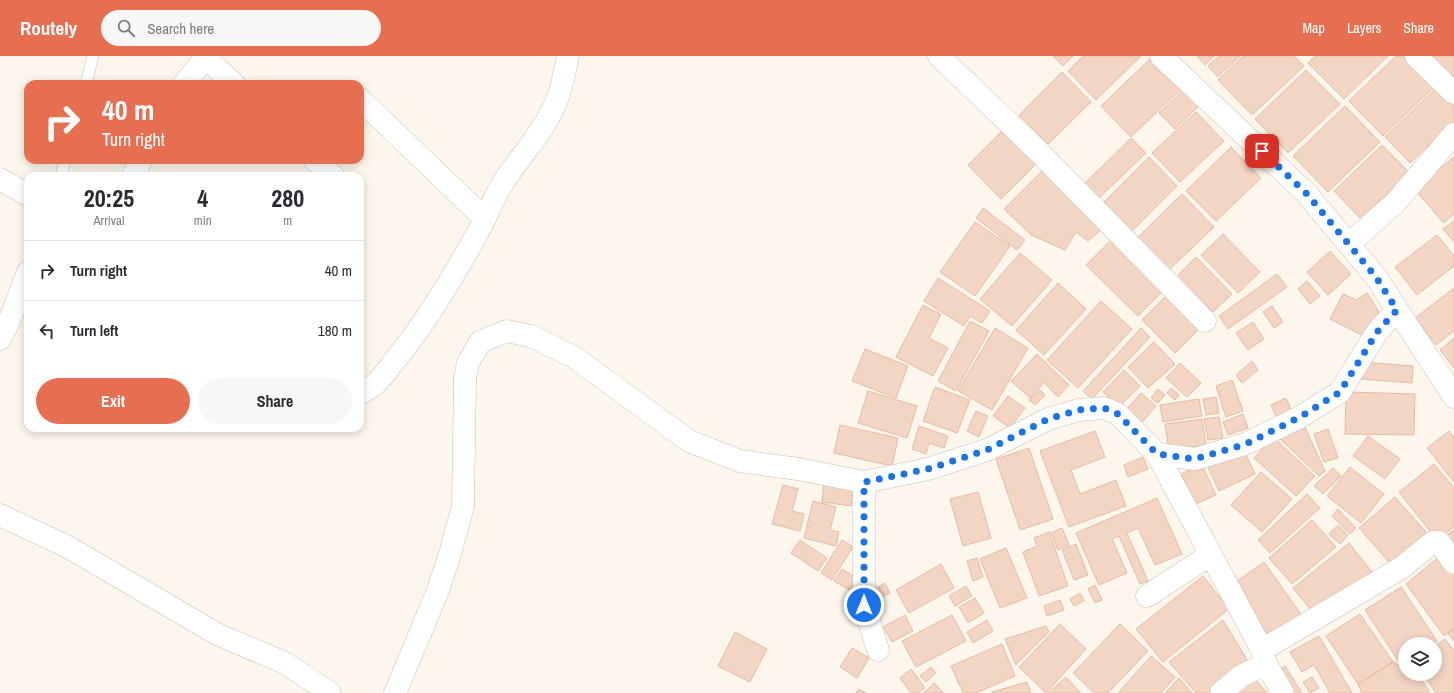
<!DOCTYPE html>
<style>
:root{--surface:#fff;--page:#f7f7f7;--text:#2b2b33;--muted:#7c7c81;--line:#e1e1e2;--accent:#e76f51}
body{margin:0;font-family:"Archivo Narrow",sans-serif;background:var(--page);color:var(--text);height:100vh;display:flex;flex-direction:column;font-size:15px;white-space:nowrap}
*{box-sizing:border-box;margin:0}
p{font-size:13px;color:var(--muted)}
.icon{flex:none;width:22px;height:22px;fill:none;stroke:currentColor;stroke-width:2;stroke-linecap:round;stroke-linejoin:round}
.map{position:relative;flex:1;overflow:hidden}
.drawer{position:absolute;left:24px;top:116px;width:340px;height:260px;display:flex;flex-direction:column;background:var(--surface);border-radius:12px;box-shadow:0 2px 10px #0003}
.drawer>*{flex:none}
.hud{position:absolute;left:24px;top:24px;width:340px;height:84px;border-radius:12px;box-shadow:0 2px 10px #0003;background:#e76f51;color:#fff;overflow:hidden}
.tools{position:absolute;left:1398px;top:581px;display:grid;gap:8px}
.tools a{display:grid;place-items:center;width:44px;height:44px;border-radius:50%;background:var(--surface);box-shadow:0 2px 10px #0003;font-size:20px}
.pin{position:absolute;display:grid;place-items:center;width:34px;height:34px;color:#fff;margin:-17px;border-radius:8px;box-shadow:0 2px 6px #0006}
.me{position:absolute;width:44px;margin:-22px;rotate:0deg;stroke-linejoin:round;filter:drop-shadow(0 0 3px #0008)}
.turn{display:flex;align-items:center;gap:14px;height:84px;padding:0 12px;font-size:18px}
.turn .icon{width:52px;height:52px;stroke-width:2.5}
.turn b{display:block;font-size:28px;line-height:34px}
.eta{display:flex;justify-content:space-evenly;align-items:center;height:68px;text-align:center}
.eta b{font-size:24px;font-weight:800;line-height:28px}
.action{display:flex;gap:8px;margin-top:auto;padding:8px 12px}
.action a{flex:1;height:46px;border-radius:24px;background:var(--accent);color:#fff;font-size:16px;font-weight:800;line-height:46px;text-align:center}
.action a+a{background:var(--page);color:var(--text)}
ul{padding:0;list-style:none}
li{display:flex;align-items:center;gap:12px;height:60px;padding:0 12px;border-top:1px solid var(--line)}
li div{flex:1}
li b{display:block;font-size:15px}
li em{font-style:normal}
header{display:flex;align-items:center;gap:24px;box-sizing:border-box;height:56px;padding:0 20px;background:var(--accent);color:#fff}
header strong{font-size:19px}
nav{display:flex;gap:22px;margin-inline-start:auto;font-size:14px}
.search{width:280px;height:36px;background:var(--page);display:flex;align-items:center;gap:10px;box-sizing:border-box;padding:0 14px;border-radius:22px;color:var(--muted);font-size:15px}
.map>svg:first-child{display:block}
</style>
<header>
<strong>Routely</strong>
<div class="search"><svg class="icon" aria-label="search" viewBox="0 0 24 24"><circle cx="10" cy="10" r="6"/><path d="M15 15l6 6"/></svg>Search here</div>
<nav><a>Map</a><a>Layers</a><a>Share</a></nav>
</header>
<div class="map">
<svg width="1454" height="637" viewBox="0 0 1454 637">
<rect width="100%" height="100%" fill="#fdf6ec"/>
<path fill="#f3d5c3" stroke="#e6bba3" d="M1053,0h20l-10,10z
M1083,0h58l-45,44 -28,-29z
M1197,0h17l-9,9z
M1219,0h21l-22,21 -10,-11z
M1243,0h51l10,10 -52,49 -34,-35z
M1315,0h73l-44,43 -36,-36z
M1396,0h8l30,31 -51,49 -34,-35z
M1421,0h33v21l-3,3z
M1150,3l30,31 -49,47 -30,-31z
M1306,14l34,34 -52,49 -33,-34z
M1062,16l29,30 -43,42 -29,-29z
M1437,31l17,17v17l-44,42 -25,-26z
M1185,32l16,16 -26,25 -16,-16z
M1345,50l35,36 -52,50 -35,-36z
M1196,56l28,29 -44,41 -28,-29z
M1004,73l33,34 -36,36 -33,-34z
M1131,82l15,15 -48,46 -15,-14z
M1382,89l27,27 -48,47 -27,-28z
M1231,91l30,31 -45,43 -30,-30z
M1149,101l28,29 -45,45 -28,-29z
M1454,101v57l-10,9 -29,-33z
M1043,114l60,58 -15,13 -12,-9 -11,18 -34,-15 -27,-26z
M1182,138l32,33 -45,43 -32,-32z
M983,152l42,32 -8,10 -41,-32z
M1454,165v21l-11,-13z
M975,166l35,24 -35,50 -35,-24z
M1223,178l37,38 -22,21 -37,-38z
M1437,179l17,21v10l-37,29 -22,-28z
M1115,180l52,51 -29,29 -52,-51z
M1330,195l21,23 -23,21 -21,-23z
M1020,197l32,27 -40,46 -32,-27z
M1196,201l36,37 -19,18 -35,-37z
M1277,218l10,13 -59,42 -9,-13z
M938,222l52,33 -8,12 -12,-7 -6,10 -40,-25z
M1307,225l13,15 -10,8 -12,-15z
M1058,227l28,26 -42,46 -28,-25z
M1454,232v43l-18,14 -21,-27z
M1170,236l33,33 -28,28 -33,-33z
M1367,237l12,19 -13,25 -36,-18 13,-25 13,6z
M1101,245l31,28 -54,59 -31,-28z
M923,249l18,9 -12,24 19,10 -15,28 -37,-19z
M1272,250l11,16 -9,6 -11,-16z
M970,265l19,10 -33,60 -18,-10z
M1253,266l11,17 -16,11 -12,-17z
M995,272l33,20 -36,62 -34,-19z
M1141,272l9,9 -58,62 -9,-8z
M1454,282v30l-14,-18z
M1154,286l21,22 -27,24 -20,-21z
M865,293l43,17 -12,32 -44,-17z
M1037,298l32,31 -11,12 -14,-14 -14,15 -19,-17z
M1252,305l6,9 -16,13 -6,-8z
M1362,306l51,4 -1,17 -51,-4z
M1180,307l21,20 -14,14 -21,-19z
M1124,314l16,16 -21,21 -16,-15z
M1232,324l11,31 -17,6 -10,-31z
M935,331l35,13 -13,33 -34,-12z
M1171,332l8,7 -4,5 -8,-7z
M1158,333l7,6 -7,8 -7,-5z
M1040,334l5,5 -10,10 -6,-5z
M868,335l49,15 -10,32 -49,-15z
M1346,336l69,2 -1,41 -69,-1z
M1141,337l15,13 -17,20 -16,-13z
M1008,340l17,12 -15,20 -17,-12z
M1216,341l3,16 -13,2 -3,-16z
M1286,342l7,16 -15,7 -7,-16z
M1199,343l3,17 -39,6 -3,-17z
M976,355l12,5 -9,21 -12,-6z
M1243,358l5,14 -20,7 -5,-13z
M1219,361l4,21 -15,2 -4,-21z
M1202,363l4,26 -37,5 -4,-26z
M1303,367l22,48 -6,5 -42,-40z
M840,369l58,13 -6,28 -58,-13z
M919,370l29,10 -4,12 -15,-5 -3,11 -14,-5z
M1328,373l10,29 -14,4 -10,-28z
M1095,375l10,26 -34,13 9,24 36,-14 10,26 -57,21 -29,-76z
M1449,375l5,6v45l-27,-34z
M1368,380l32,23 -15,20 -32,-23z
M1273,381l42,39 -19,20 -42,-38z
M1029,392l24,71 -33,11 -24,-71z
M1243,392l12,26 -36,17 -12,-26z
M1143,401l5,12 -20,8 -4,-12z
M1434,408l20,24v39l-17,13 -38,-48z
M1202,409l14,30 -21,9 -14,-30z
M1350,411l34,27 -23,29 -34,-27z
M1333,412l8,8 -18,18 -9,-8z
M1261,416l31,27 -30,33 -31,-27z
M824,425l30,5 -3,20 -29,-4z
M783,429l15,4 -6,22 12,3 -4,17 -28,-7z
M978,436l13,46 -28,8 -13,-47z
M1307,438l13,14 -50,45 -12,-13z
M1395,441l37,42 -36,31 -37,-42z
M1157,442l25,56 -27,11 -17,-37 -11,5 21,48 -8,3 -21,-48 -7,3 15,34 -28,12 -23,-52z
M813,445l23,6 -6,23 9,2 -3,14 -32,-8z
M1338,453l18,19 -6,6 -18,-18z
M1312,464l24,27 -44,37 -23,-26z
M1338,469l10,10 -8,9 -11,-10z
M1062,472l7,17 -11,5 -7,-17z
M1454,474v29l-14,-19z
M1049,476l19,54 -29,10 -16,-44 14,-6 -3,-8z
M800,484l27,18 -9,13 -27,-18z
M842,484l11,7 -21,33 -11,-7z
M1349,487l23,29 -56,44 -23,-28z
M1076,488l12,31 -14,5 -12,-30z
M1006,492l21,50 -27,10 -20,-49z
M1440,500l14,20v52l-10,8 -38,-52z
M977,502l6,19 -10,4 -6,-20z
M1264,506l41,58 -32,22 -40,-58z
M941,508l13,24 -45,25 -13,-23z
M842,513l18,11 -7,12 -19,-11z
M1203,520l26,33 -66,53 -27,-33z
M885,527l5,10 -8,4 -5,-9z
M1095,529l7,15 -7,3 -7,-14z
M966,530l6,10 -17,10 -6,-10z
M1401,531l36,54 -4,3h-28v18l-4,3 -36,-55z
M1080,537l4,8 -10,5 -4,-7z
M975,542l9,15 -16,10 -9,-16z
M1060,544l4,10 -17,6 -3,-10z
M1360,558l33,48 -35,22 -32,-48z
M905,559l8,16 -21,11 -9,-15z
M952,559l14,26 -50,26 -14,-26z
M987,564l6,11 -20,12 -6,-11z
M1223,564l26,43 -40,30h-13l-27,-31z
M1060,568l26,25 -40,44 -27,-26z
M1120,568l28,27 -40,42h-14l-21,-20z
M1046,570l3,6 -33,33 -11,-26z
M1454,572v13l-6,-8z
M735,576l32,17 -17,33 -32,-16z
M1319,580l33,57h-22l-16,-28 -12,7 -12,-20z
M1445,583l9,12v42h-18l-13,-19h12v-28z
M1002,588l13,32 -39,17h-13l-12,-27z
M852,592l17,10 -12,20 -17,-11z
M1151,600l24,21 -14,16h-43z
M1393,606l9,5 3,-2v9h13l12,19h-68l-4,-9z
M1285,610l17,27h-14l-12,-21z
M931,611l5,6 -10,9 -6,-6z
M911,613l14,19 -7,5h-7l-11,-15z
M1066,621l15,16h-33z
M1254,621l13,16h-32z
M1312,621l7,11 -9,5 -7,-11z
M1179,622l13,15h-27z
M1027,626l4,11h-39v-1z
M934,627l10,10h-20z
M859,633l7,4h-10z"/>
<g fill="none" stroke-linecap="round" stroke-linejoin="round">
<defs>
<path id="service" d="M86,28l7,-28
M61,120l4,-16"/>
<path id="minor" d="M939,0l100,96 166,169
M1161,0l146,138 69,83 78,120
M1416,0l38,37
M205,1l29,27
M184,28l23,-28
M360,43l125,120
M315,104l18,16
M133,120l8,-16
M0,123l28,16
M1349,188l47,-42 58,-68
M0,283l8,-15 20,-52
M360,337c21,-8 26,-23 40,-39 30,-38 55,-80 78,-122 9,-16 16,-35 26,-51 18,-27 43,-53 54,-84 5,-13 7,-28 10,-41
M1157,398l105,196 4,14 17,29
M0,459l68,32 149,87 68,29 45,30
M1147,540l63,-41
M878,594l-14,-45v-123l64,-13 59,-19 61,-31 31,-9 25,-2 14,6 39,40 38,5 50,-15 55,-27 40,-25 37,-60 20,-22
M1262,594l139,-82 32,-26h6l15,21
M395,637l42,-100 13,-39 13,-48 2,-128 3,-15 12,-21 27,-11 24,5 43,21 115,84 51,20 58,8 66,13
M1221,637l20,-17 25,-12"/>
</defs>
<use href="#service" stroke="#d1beb0" stroke-width="12"/>
<use href="#minor" stroke="#d1beb0" stroke-width="23"/>
<use href="#service" stroke="#fff" stroke-width="11"/>
<use href="#minor" stroke="#fff" stroke-width="22"/>
</g>
<g fill="none" stroke-linecap="round" stroke-linejoin="round">
<path stroke="#1a73e8" stroke-width="7" stroke-dasharray="0 12.6" d="M864,549v-123l64,-13 59,-19 61,-31 31,-9 25,-2 14,6 39,40 38,5 51,-15 54,-27 40,-25 37,-60 20,-22 -21,-33 -69,-83 -45,-43"/>
</g>
</svg>
<div class="tools">
<a><svg class="icon" aria-label="layers" viewBox="0 0 24 24"><path d="M12 4l9 5-9 5-9-5zM3 14l9 5 9-5"/></svg></a>
</div>
<div class="pin" style="left:1262px;top:95px;background:#d93025"><svg class="icon" aria-label="arrive" viewBox="0 0 24 24"><path d="M6 21V4h12l-3 4 3 4H6"/></svg></div>
<svg class="me" style="left:864px;top:549px" viewBox="-20 -20 40 40"><circle r="17" fill="#1a73e8" stroke="#fff" stroke-width="3"/><path d="M0-11L8 9 0 5-8 9z" fill="#fff"/></svg>
<div class="hud">
<div class="turn"><svg class="icon" aria-label="right" viewBox="0 0 24 24"><path d="M7 20v-9h11M14 6l5 5-5 5"/></svg><div><b>40 m</b>Turn right</div></div>
</div>
<section class="drawer">
<div class="eta">
<div><b>20:25</b><p>Arrival</p></div>
<div><b>4</b><p>min</p></div>
<div><b>280</b><p>m</p></div>
</div>
<ul>
<li><svg class="icon" aria-label="right" viewBox="0 0 24 24"><path d="M7 20v-9h11M14 6l5 5-5 5"/></svg><div><b>Turn right</b></div><em>40 m</em></li>
<li><svg class="icon" aria-label="left" viewBox="0 0 24 24"><path d="M17 20v-9H6M10 6l-5 5 5 5"/></svg><div><b>Turn left</b></div><em>180 m</em></li>
</ul>
<div class="action"><a>Exit</a><a>Share</a></div>
</section>
</div>
